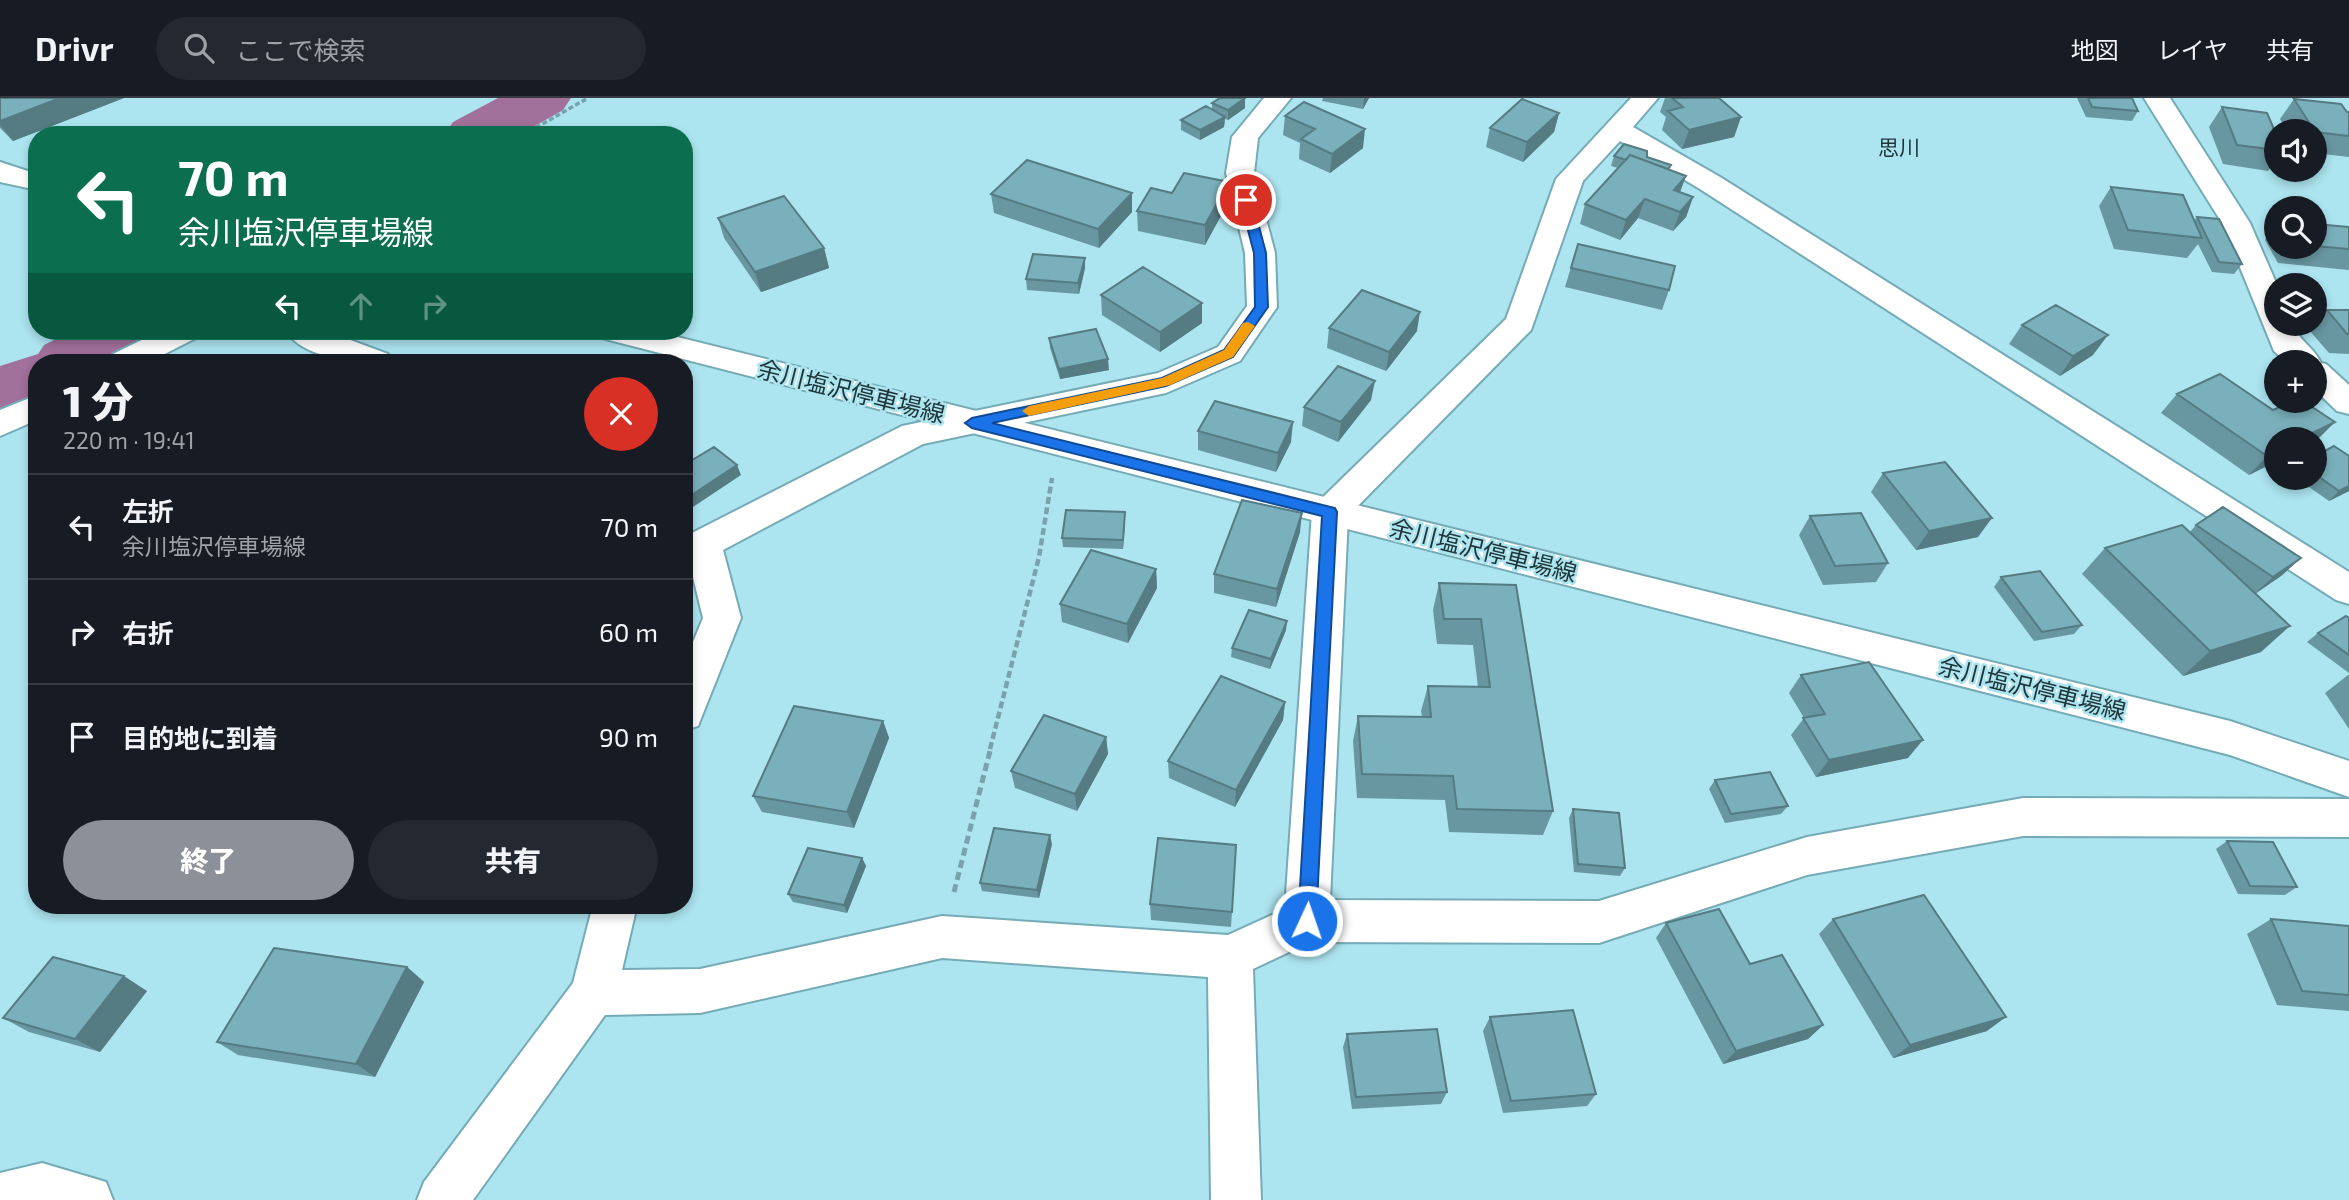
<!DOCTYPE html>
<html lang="ja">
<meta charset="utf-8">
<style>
:root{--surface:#171b24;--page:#242831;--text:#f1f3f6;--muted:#9ea1a6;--line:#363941;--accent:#8c9099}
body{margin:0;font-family:"Exo 2","Noto Sans JP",sans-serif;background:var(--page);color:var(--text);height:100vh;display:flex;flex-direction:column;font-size:26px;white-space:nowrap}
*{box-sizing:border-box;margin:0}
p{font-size:23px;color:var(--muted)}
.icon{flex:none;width:38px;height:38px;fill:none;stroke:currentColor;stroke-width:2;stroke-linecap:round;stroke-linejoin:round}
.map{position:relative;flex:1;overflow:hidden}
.side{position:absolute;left:28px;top:256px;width:665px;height:560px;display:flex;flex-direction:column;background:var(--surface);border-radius:28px;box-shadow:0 4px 10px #0003}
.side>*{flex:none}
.guide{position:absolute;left:28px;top:28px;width:665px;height:214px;border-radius:28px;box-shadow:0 4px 10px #0003;background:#0b6e4f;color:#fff;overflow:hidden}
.tools{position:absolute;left:2264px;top:21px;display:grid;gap:14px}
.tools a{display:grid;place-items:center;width:63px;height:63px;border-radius:50%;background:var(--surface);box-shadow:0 4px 10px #0003;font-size:35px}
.pin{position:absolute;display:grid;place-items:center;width:60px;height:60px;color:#fff;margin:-30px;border:4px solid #fff;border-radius:50%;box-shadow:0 2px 7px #0007}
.me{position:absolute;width:77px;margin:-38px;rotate:3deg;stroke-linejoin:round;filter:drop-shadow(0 0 5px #0008)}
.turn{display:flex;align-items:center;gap:24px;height:147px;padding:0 35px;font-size:32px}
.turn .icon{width:91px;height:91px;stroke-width:2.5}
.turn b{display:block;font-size:49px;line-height:60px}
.lanes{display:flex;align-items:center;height:66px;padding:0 35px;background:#0003;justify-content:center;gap:35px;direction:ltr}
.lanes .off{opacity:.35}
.round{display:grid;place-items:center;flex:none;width:74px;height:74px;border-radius:37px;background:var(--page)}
.summary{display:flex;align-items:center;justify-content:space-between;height:119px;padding:0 35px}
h1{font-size:42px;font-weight:800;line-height:52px}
.cta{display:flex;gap:14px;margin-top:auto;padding:14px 35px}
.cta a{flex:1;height:80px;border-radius:42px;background:var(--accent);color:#fff;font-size:28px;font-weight:800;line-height:80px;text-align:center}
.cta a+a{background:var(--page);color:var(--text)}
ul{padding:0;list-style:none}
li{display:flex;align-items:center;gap:21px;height:105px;padding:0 35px;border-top:2px solid var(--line)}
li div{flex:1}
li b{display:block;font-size:26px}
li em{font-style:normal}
header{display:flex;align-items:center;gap:42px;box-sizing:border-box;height:98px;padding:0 35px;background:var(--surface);border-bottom:2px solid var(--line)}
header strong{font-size:33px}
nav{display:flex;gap:38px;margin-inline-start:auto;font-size:24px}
.search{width:490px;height:63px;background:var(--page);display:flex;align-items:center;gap:18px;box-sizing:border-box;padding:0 24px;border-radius:38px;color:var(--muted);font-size:26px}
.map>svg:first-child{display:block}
</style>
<header>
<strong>Drivr</strong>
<div class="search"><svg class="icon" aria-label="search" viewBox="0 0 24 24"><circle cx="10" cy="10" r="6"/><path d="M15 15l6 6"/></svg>ここで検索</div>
<nav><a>地図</a><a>レイヤ</a><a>共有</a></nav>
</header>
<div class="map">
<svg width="2349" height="1102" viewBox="0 0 2349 1102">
<rect width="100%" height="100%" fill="#ace4ef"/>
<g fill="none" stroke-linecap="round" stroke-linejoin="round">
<path fill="#a1709b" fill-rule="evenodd" d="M498,0h73l-8,12 -44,25h-75l9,-13z
M72,233h90l-10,16 -28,15h-87v45l-37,13v-54l38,-12 6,-9z"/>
<defs>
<path id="minor" d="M1264,0h27l-33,40 -4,35 21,80 2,54 -37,54 -74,32 -243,51 -200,106 18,68 -43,108 -14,4v-66l19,-46 -18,-74 5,-10 212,-108 256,-53 60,-26 29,-41 -2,-53 -19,-80 6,-36z
M1631,0h27l-25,29 87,50 629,395v32l-13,-4 -636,-411 -80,-48 -37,40 -52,149 -183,186 -18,384 269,1 208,-64 216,-39 326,1v38l-326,-1 -216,39 -208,68 -289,-1 -57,27 8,231h-50l-3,-223 -266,-19 -242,55 -95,2 -132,185h-56l7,-18 149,-199 20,-78h44l-15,65 78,-1 242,-53 286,19 57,-26 27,-397 5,-9 189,-184 50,-140z
M2144,0h26l80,125 27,62v39h15c9,19 22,23 29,39l5,1 23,21v29l-12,-3 -22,-21v-28h-29l-12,-11 -52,-128z
M160,233h41l-5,7 -47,24h-41l5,-8z
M286,233h40l62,23 5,8c-31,1 -88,-1 -107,-31z
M37,297v25l-37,16v-26z
M42,1065l64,19 7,18h-113v-27z"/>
<path id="secondary" d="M0,64l37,12v16l-37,-8z
M597,233h56l1577,390 119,40v36l-119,-42 -1617,-414 -11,-3z"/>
</defs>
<use href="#minor" stroke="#75abb6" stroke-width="4"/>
<use href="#secondary" stroke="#75abb6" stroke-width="4"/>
<path stroke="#78a3ac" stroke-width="3.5" stroke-dasharray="5 2.5" stroke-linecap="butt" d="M523,37l65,-37"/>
<path stroke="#78a3ac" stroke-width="4.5" stroke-dasharray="7 3.5" stroke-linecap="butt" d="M990,651l49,-192 13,-79"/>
<path stroke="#78a3ac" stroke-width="5" stroke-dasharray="8 4.5" stroke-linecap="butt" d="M954,794l37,-145"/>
<use href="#minor" fill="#fff" fill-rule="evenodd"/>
<use href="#secondary" fill="#fff" fill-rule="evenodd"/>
</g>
<path fill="#6997a1" d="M0,0h124l-111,43 -13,-13z
M1323,0h46l-6,11 -41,-8z
M1665,0h54l22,19 -7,20 -52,12 -20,-19 4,-13 -6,-5z
M2077,0h55l6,13 -6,10 -46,-4z
M2294,1l55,13v45l-34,-4v-22h-28l-7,-12z
M1212,5l33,5 -17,12 -3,-1 -1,8 -24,13 -19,-10v-10l31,-10z
M2222,9l55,29v23l-9,12 -45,-7 -14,-37z
M1559,15l-5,19 -31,30 -37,-15 4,-19z
M1285,18l78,32 -33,25 -31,-14 1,-16 -17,-8z
M1614,58l33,1 23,13 10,22 13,5 -7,20 -13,14 -35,-13 -18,22 -40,-16 5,-20 33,-36 -7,-2z
M2111,89l83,34 3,-4 45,47 -8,10 -22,-2 -14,-28 -11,14 -73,-9 -15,-43z
M1172,95l57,8 -24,44 -67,-14 -1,-20z
M991,96l141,18 -33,36 -105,-35z
M718,120l106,30 5,20 -68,24 -37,-54z
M2315,126l34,3v42l-1,1 -70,-7 -13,-23 12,-15v22h38z
M1578,146l91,46 -7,20 -97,-23z
M1085,160v10l-6,26 -52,-4 -1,-11z
M1101,197l101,8v20l-42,29 -58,-37z
M2327,212h22v44l-20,-1 -20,-23z
M2022,227l71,30 -33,21 -51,-32z
M1329,230l88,3 -31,40 -59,-23z
M1049,240l60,32 -49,9 -10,-31z
M2177,296l96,16 4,51 -28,14 -88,-62z
M1371,302l-33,42 -36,-16 2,-19z
M1198,333l93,11 -15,30 -78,-22z
M2315,358l34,35 -20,10 -33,-23h19z
M1883,375l95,64 -62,13 -45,-58z
M1125,414v10l-2,27 -60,-2 -1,-9z
M1810,418l78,47 -12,19 -53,3 -24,-50z
M2196,427l105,33 -20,18 -26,18 6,58 -78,24 -101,-102 23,-26 85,-16z
M1300,434l-24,75 -62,-14v-19z
M1156,471l1,19 -29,55 -66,-21 -2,-18z
M2001,479l81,48 -8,9 -40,7 -40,-54z
M1439,485l77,2 37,226 -10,24 -94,-3 -4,-32 -88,-2 -4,-57 5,-25 64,1 -1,-6 7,-25 50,1 -5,-42 -36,-1 -4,-34z
M2349,520v55l-42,-31 11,-9z
M1286,532l-16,39 -39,-12 1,-9z
M1801,577l107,83 -92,19 -25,-42 13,-17 -15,-25z
M2348,577h1v54l-24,-36z
M1285,604l-2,18 -48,87 -66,-29 -1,-17z
M883,623l6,17 -35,90 -92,-16 -9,-16z
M1106,639l2,17 -31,57 -62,-23 -4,-17z
M1715,682l73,26 -7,8 -56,9 -16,-34z
M1573,711l52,59 -5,8 -46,-4 -5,-54z
M2227,743l70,46 -12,8 -47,-1 -22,-45z
M1052,746l-13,54 -57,-7 -2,-8z
M1236,747l-5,82 -80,-7 -1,-16z
M862,760l4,8 -19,47 -54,-11 -5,-8z
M1833,821l154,112 -94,27 -74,-124z
M2271,821l78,7v85l-72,-6 -30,-71z
M1666,825l84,41 73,61 -15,14 -85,25 -67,-126z
M407,869l17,15 -49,95 -137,-22 -21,-13z
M147,893l-47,61 -71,-20 -26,-14z
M1490,919l106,77 -9,12 -84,7 -20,-82z
M1347,936l100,58 -6,12 -89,5 -9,-62z"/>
<path fill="#557b83" d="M60,0h64l-111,43 -13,-16v-4z
M1245,0v10l-17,12v-10z
M1364,0h5l-6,11z
M1559,15l-5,19 -31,30 4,-20z
M1225,19l-1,10 -24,13v-10z
M1741,19l-7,20 -52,12 7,-19z
M1365,31l-2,19 -33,25 2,-19z
M1686,78l-7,19 -5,-5z
M1229,84v19l-24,44v-20z
M1132,95v19l-33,36 -1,-19z
M1693,99l-7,20 -13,14 7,-19z
M1645,101l-7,19 -18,22 6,-20z
M824,150l5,20 -68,24 -6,-20z
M1085,160v10l-6,26 -1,-11z
M1202,205v20l-42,29v-20z
M1420,214l-3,19 -31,40 3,-19z
M2108,237l-15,20 -33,21 13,-20z
M1108,261l1,11 -49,9 -1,-10z
M1375,283l-4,19 -33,42 3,-20z
M684,320l7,16 -7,4z
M1293,324l-2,20 -15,30 2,-19z
M2335,324l-20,20v-3h-15z
M2277,353v10l-28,14 18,-19z
M737,367l4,10 -54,36 -3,-6v-5z
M2349,388v5l-20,10 10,-10z
M1125,414v10l-2,27v-9z
M1302,415l-2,19 -24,75 1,-18z
M1992,420l-14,19 -62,13 13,-19z
M2301,460l-20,18 -28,19 20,-18z
M1156,471l1,19 -29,55 -1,-19z
M1287,523l-1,9 -16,39 1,-10z
M2290,528l-29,26 -78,24 27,-25z
M1285,604l-2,18 -48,87 1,-17z
M883,623l6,17 -35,90 -7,-16z
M1106,639l2,17 -31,57 -2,-17z
M1923,642l-15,18 -92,19 13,-17z
M1050,737l2,9 -13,54 -2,-8z
M862,760l4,8 -19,47 -3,-8z
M407,869l17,15 -49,95 -19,-13z
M124,878l23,15 -47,61 -25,-13z
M2006,919l-19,14 -94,27 17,-13z
M1823,927l-15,14 -85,25 13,-13z"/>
<path fill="#7ab0bb" stroke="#557b83" stroke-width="2" d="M0,0h60l-60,23z
M1220,0h25l-17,12 -16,-7z
M1672,0h47l22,19 -52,13 -21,-19 15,-4z
M2088,0h44l6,13 -46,-4z
M1522,1l37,14 -32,29 -37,-14z
M2294,1l47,5 6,8h2v24l-34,-4z
M1304,4l61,27 -33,25 -31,-15 14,-10 -30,-13z
M1206,8l19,11 -25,13 -19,-10z
M2222,9l45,6 10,23v14l-40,-5z
M281,31l7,6h-22z
M1624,46l23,7v6l24,8 -3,4 -38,-14 -4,5 -12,-4z
M1630,57l56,21 -12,14 19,7 -13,15 -35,-13 -19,21 -41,-16z
M1027,62l105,33 -34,36 -107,-35z
M1184,75l45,9 -24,43 -68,-14 14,-23 21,5z
M2111,89l72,8 19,43 -74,-8z
M784,98l40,52 -69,24 -37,-54z
M2197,119l22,2 23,45 -23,-2z
M2315,126l34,3v22l-34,-3z
M1578,146l97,22 -6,24 -98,-22z
M1033,156l52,4 -7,25 -52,-4z
M1143,169l59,36 -42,29 -59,-37z
M1362,192l58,22 -31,40 -60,-24z
M2056,207l52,30 -35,21 -51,-31z
M2327,212h22v24h-2z
M1096,231l12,30 -49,10 -10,-31z
M1338,268l37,15 -34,41 -37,-15z
M2220,276l53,36 20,-9h10l32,21 -35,17h-23v12l-10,5 -90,-62z
M1215,303l78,21 -15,31 -80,-22z
M2334,348l15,10v30l-10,5 -24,-17v-18z
M714,349l23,18 -53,35v-35z
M1945,364l47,56 -63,13 -46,-58z
M1242,402l60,13 -25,76 -63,-15z
M2223,409l78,51 -28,19 -77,-52z
M1066,412l59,2 -2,28 -61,-2z
M1861,415l27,50 -53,3 -25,-50z
M2182,427l108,101 -80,25 -105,-103z
M1091,452l65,19 -29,55 -67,-20z
M2040,473l42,54 -40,7 -41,-55z
M1439,485l77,2 37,226 -96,-2 -4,-33 -91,-2 -4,-58 73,1 -3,-31 62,1 -9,-68h-37z
M1249,512l38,11 -16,38 -39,-11z
M2346,518l3,2v37l-31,-22z
M1869,564l54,78 -94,20 -26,-42 22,-4 -24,-39z
M1221,578l64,26 -49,88 -68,-29z
M794,608l89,15 -36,91 -94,-16z
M1044,617l62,22 -31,57 -64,-23z
M1770,674l18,34 -57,8 -16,-34z
M1573,711l46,4 6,55 -47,-4z
M994,730l56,7 -13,55 -57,-7z
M1158,740l78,7 -4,67 -82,-8z
M2227,743l46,1 24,45 -47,-1z
M808,750l54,10 -18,47 -56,-11z
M1924,797l82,122 -96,28 -77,-126z
M1719,811l31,55 32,-9 41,70 -87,26 -70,-128z
M2271,821l78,7v69l-47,-4z
M274,850l133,19 -51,97 -139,-22z
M53,859l71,19 -49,63 -72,-21z
M1573,912l23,84 -85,7 -21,-84z
M1437,931l10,63 -91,5 -9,-63z"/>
<path fill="#1a73e8" stroke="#114b97" stroke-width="2" d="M1246,98l6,4 14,53 2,54 -35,50 -67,29 -174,37 343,85 2,4 -21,409 -2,6 -7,2 -6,-2 -3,-6 24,-405 -350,-88 -7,-5 7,-5 190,-40 62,-28 31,-43 -1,-54 -14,-53z"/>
<path fill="#f59e0b" d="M1248,224l7,4 -22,31 -63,28 -141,31 -7,-5 7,-5 133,-28 62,-28 19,-27z"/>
<g text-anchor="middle" stroke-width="5" stroke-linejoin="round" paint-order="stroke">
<g font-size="21" fill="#1e3438" stroke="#ace4ef">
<text x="1899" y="57">思川</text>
</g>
<g font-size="24" fill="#1e3438" stroke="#ace4ef">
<text transform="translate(851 294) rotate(14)" y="8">余川塩沢停車場線</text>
<text transform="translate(1483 453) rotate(14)" y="8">余川塩沢停車場線</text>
<text transform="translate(2032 591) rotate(14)" y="8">余川塩沢停車場線</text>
</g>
</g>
</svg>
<div class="tools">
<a><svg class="icon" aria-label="sound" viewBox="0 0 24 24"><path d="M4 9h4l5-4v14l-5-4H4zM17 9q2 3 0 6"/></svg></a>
<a><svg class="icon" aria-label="search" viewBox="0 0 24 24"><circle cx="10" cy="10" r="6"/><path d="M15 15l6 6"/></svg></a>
<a><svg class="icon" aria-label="layers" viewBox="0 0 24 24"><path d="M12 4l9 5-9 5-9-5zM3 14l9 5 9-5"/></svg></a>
<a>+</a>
<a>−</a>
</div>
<div class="pin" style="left:1246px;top:102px;background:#d93025"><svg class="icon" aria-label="arrive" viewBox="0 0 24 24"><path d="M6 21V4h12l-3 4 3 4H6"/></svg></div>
<svg class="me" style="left:1307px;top:823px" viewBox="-20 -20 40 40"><circle r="17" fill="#1a73e8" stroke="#fff" stroke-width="3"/><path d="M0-11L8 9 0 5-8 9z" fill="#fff"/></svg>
<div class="guide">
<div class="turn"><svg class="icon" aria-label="left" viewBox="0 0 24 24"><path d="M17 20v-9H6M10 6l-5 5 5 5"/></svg><div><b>70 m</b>余川塩沢停車場線</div></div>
<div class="lanes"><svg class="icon" aria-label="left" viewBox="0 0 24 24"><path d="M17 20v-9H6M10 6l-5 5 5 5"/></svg><svg class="icon off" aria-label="ahead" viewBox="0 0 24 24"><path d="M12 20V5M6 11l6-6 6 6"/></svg><svg class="icon off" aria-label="right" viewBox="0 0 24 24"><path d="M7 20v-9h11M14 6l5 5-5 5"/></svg></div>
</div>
<section class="side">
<div class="summary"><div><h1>1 分</h1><p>220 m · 19:41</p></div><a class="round" style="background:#d93025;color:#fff"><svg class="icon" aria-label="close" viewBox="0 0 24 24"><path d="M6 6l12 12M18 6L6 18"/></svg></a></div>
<ul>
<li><svg class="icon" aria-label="left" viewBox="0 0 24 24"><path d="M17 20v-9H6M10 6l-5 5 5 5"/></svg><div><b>左折</b><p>余川塩沢停車場線</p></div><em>70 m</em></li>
<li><svg class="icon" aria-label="right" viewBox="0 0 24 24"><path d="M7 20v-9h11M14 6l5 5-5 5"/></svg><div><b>右折</b></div><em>60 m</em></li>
<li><svg class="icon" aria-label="arrive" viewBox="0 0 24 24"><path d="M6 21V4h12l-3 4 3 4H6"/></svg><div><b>目的地に到着</b></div><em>90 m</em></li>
</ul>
<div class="cta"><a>終了</a><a>共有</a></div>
</section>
</div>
